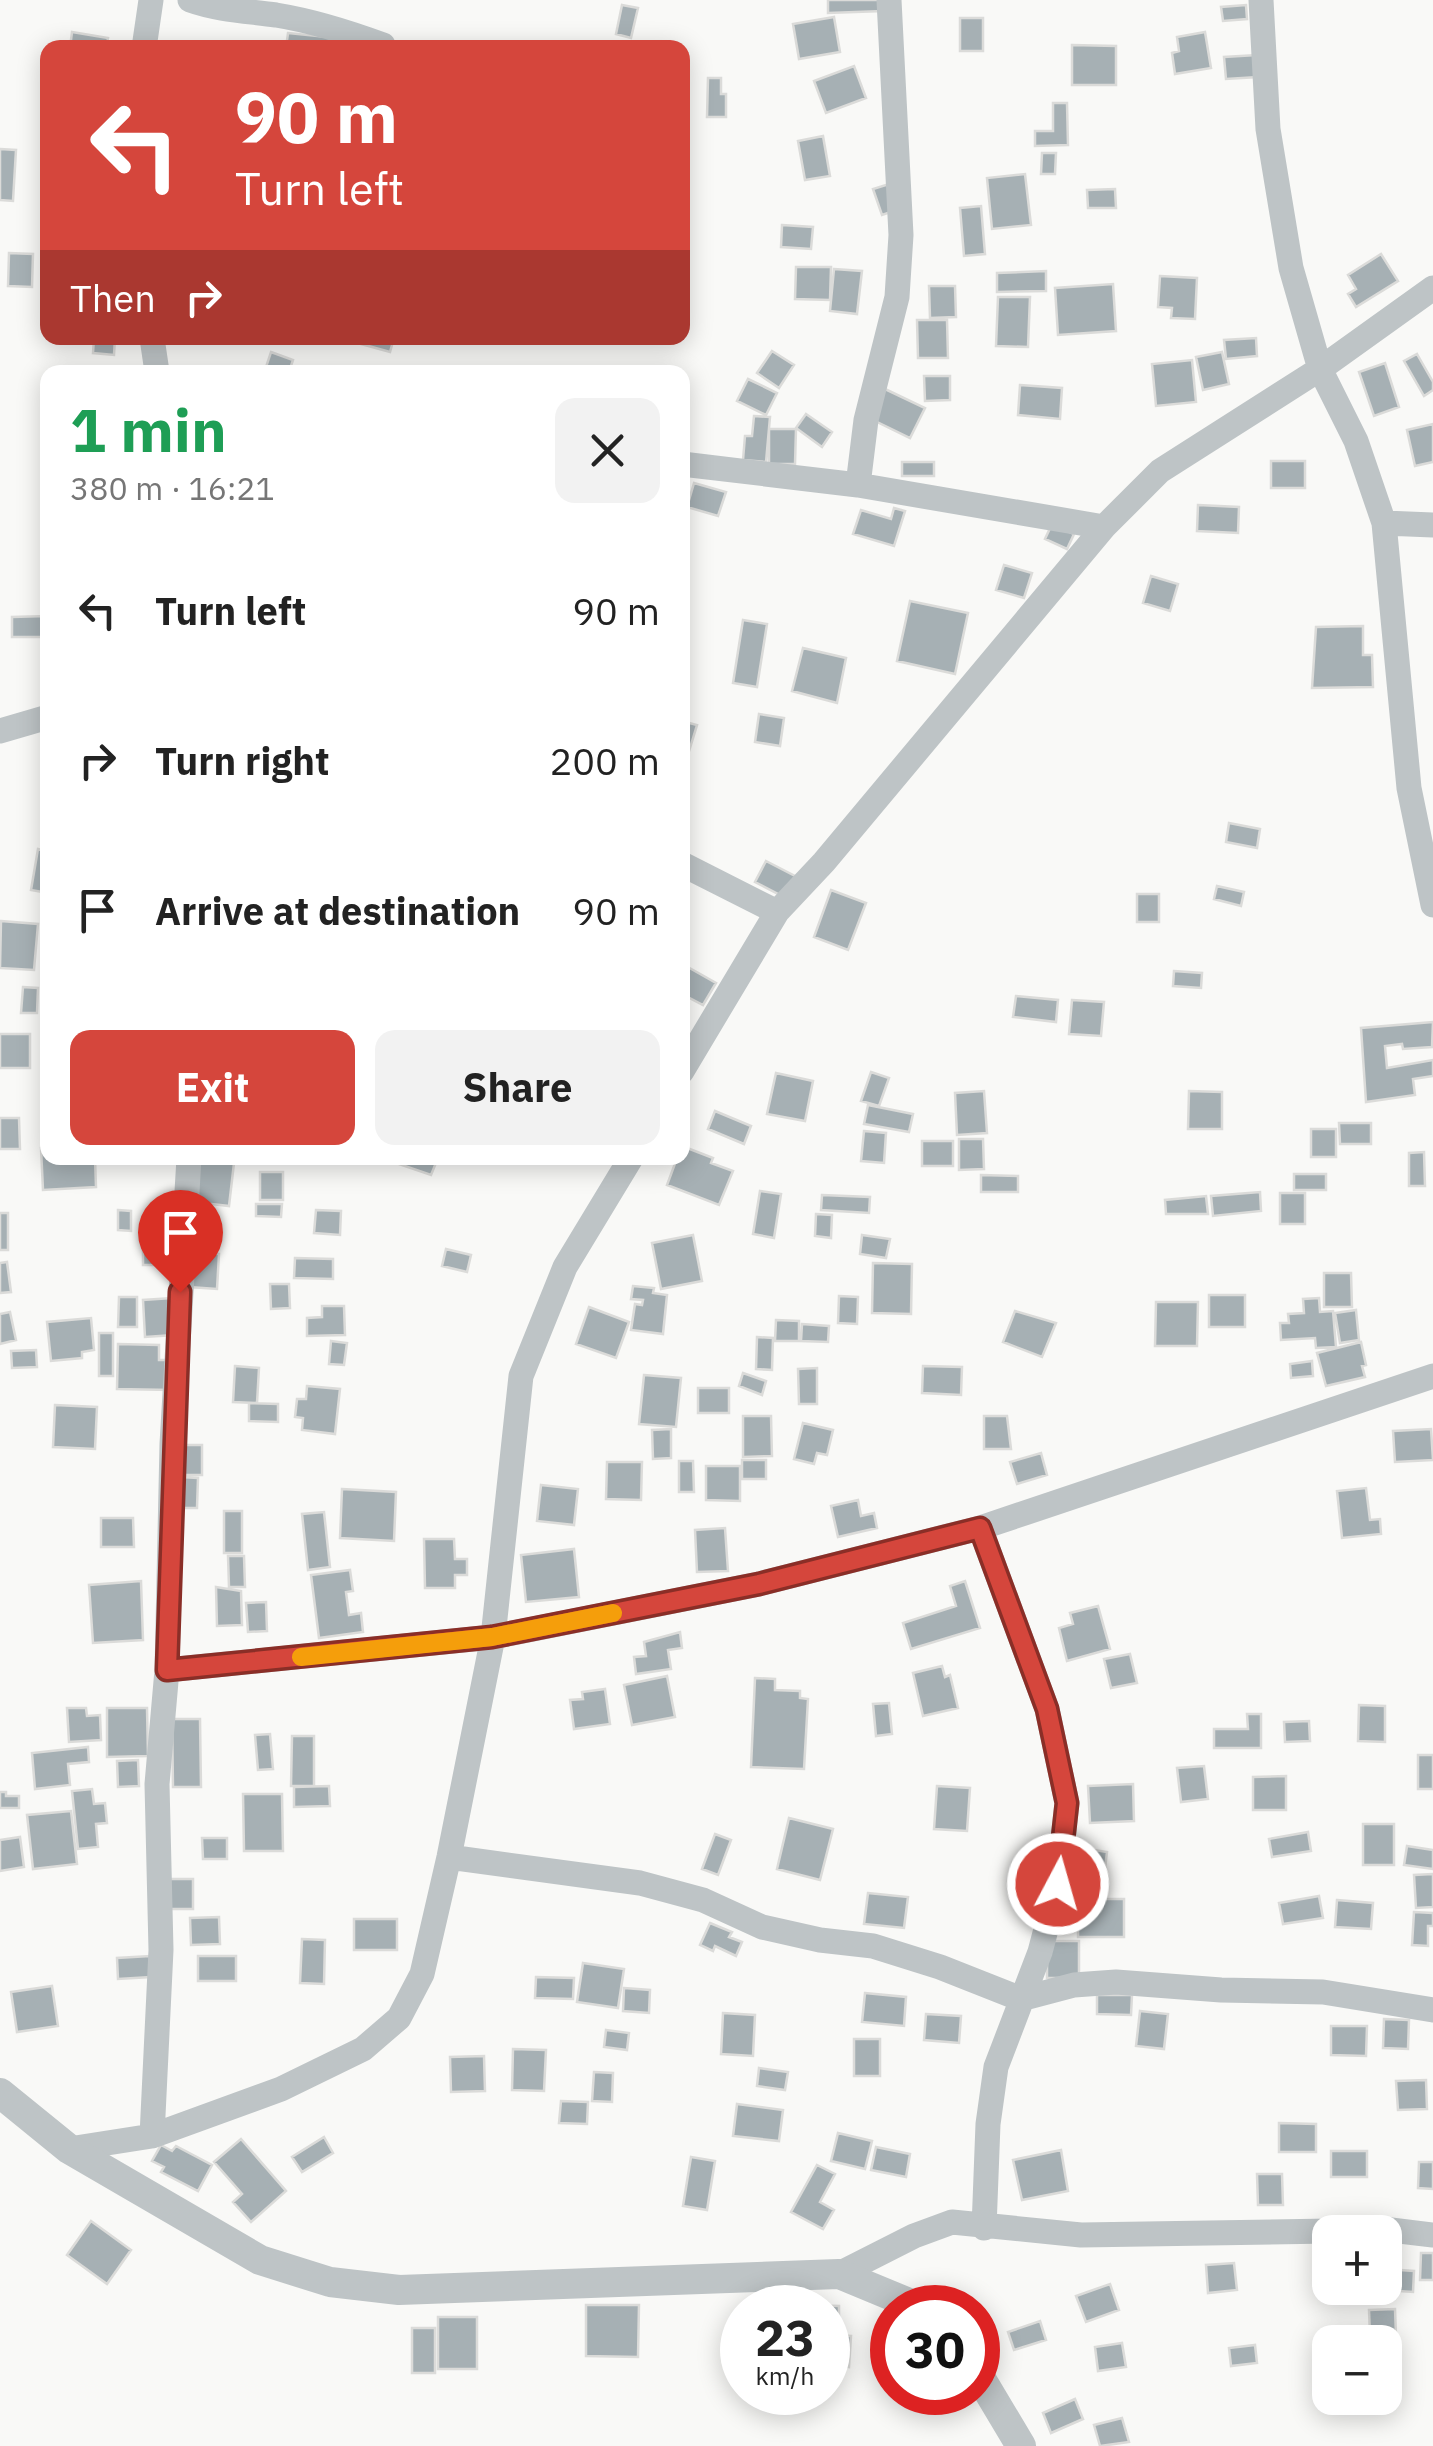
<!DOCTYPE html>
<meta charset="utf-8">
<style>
:root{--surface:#fff;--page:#f2f2f2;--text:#222;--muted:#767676;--accent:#d5463c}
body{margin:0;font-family:"IBM Plex Sans",sans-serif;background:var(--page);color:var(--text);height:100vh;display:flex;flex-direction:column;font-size:38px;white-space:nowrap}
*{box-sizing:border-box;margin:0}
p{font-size:32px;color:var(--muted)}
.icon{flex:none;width:55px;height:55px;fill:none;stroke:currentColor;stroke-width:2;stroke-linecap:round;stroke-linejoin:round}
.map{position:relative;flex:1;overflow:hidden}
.details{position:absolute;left:40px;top:365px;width:650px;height:800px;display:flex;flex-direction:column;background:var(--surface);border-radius:20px;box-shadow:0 5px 25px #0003}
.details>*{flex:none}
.banner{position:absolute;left:40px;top:40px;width:650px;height:305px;border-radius:20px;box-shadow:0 5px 25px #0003;background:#d5463c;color:#fff;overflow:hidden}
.buttons{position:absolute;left:1312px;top:2215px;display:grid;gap:20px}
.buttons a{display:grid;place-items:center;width:90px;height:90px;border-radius:20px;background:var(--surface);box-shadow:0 5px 25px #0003;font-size:50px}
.speed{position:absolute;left:720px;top:2285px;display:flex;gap:20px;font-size:50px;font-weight:700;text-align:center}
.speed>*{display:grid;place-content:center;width:130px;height:130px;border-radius:50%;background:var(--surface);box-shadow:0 5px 25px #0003;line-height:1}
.speed small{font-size:25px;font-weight:400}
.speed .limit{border:15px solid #d22;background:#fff;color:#111}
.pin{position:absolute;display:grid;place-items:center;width:85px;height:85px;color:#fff;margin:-102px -42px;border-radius:50% 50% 50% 0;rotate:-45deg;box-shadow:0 0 10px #0007}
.pin .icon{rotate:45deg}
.me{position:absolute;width:110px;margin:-55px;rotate:6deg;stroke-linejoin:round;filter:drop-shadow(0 0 8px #0008)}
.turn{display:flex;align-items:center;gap:35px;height:210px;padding:0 30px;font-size:45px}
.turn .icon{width:130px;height:130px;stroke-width:2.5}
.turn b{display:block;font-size:70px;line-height:85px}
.then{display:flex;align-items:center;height:95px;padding:0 30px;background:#0003;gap:20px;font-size:38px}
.round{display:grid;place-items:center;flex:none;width:105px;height:105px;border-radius:20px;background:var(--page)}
.headline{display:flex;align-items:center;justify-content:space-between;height:170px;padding:0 30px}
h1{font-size:60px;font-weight:800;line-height:75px;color:#1e9e55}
.cta{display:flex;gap:20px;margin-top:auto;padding:20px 30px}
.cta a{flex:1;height:115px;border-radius:20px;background:var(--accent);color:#fff;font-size:40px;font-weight:800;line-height:115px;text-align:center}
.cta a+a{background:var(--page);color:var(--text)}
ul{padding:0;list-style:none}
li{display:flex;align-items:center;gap:30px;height:150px;padding:0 30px}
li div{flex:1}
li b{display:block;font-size:38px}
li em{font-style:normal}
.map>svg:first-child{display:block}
</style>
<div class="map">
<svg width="1433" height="2446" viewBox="0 0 1433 2446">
<rect width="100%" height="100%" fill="#f9f9f7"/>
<path fill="#a6b0b4" stroke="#dbdbd9" stroke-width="2.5" d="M828,0h55v11l-55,2z
M622,5l16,3 -7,30 -15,-4z
M1246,5l1,14 -24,2 -2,-14z
M834,17l6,35 -41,7 -6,-35z
M960,18h23v33h-23z
M72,32l36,6 -2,10h-36z
M1205,32l6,36 -36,6 -3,-21 7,-2 -2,-14z
M288,33l49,5 -2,10h-49z
M1072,45l44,1v39h-44z
M1257,55l1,22 -32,2 -2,-22z
M854,66l12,32 -40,15 -12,-32z
M708,78h13v16h5v23h-19z
M1053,103h14l1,42 -33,1v-15h18z
M823,136l7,40 -25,4 -7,-39z
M0,149l16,1 -3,51 -13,-1z
M1042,153h14l-1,21h-14z
M1025,174l6,51 -39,4 -5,-51z
M889,184l8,26 -15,5 -9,-26z
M1115,189l1,19h-28l-1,-18z
M981,206l4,48 -21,2 -4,-48z
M782,225l31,2 -2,22 -30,-2z
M9,253l24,1 -1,33 -24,-1z
M1381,254l17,27 -42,26 -8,-13 8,-5 -8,-14z
M796,267h35l-1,33 -35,-1z
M834,269l28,2 -5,43 -27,-3z
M1046,271v20l-49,1v-19z
M1160,276l37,2 -2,41 -24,-1 1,-10 -14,-1z
M1113,284l3,47 -58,4 -3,-47z
M929,286h26l1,31 -26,1z
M998,297h32l-2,50 -32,-1z
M917,320h30l1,38h-30z
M94,338h21l-1,17 -21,-2z
M355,338h39l-4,14 -36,-10z
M1256,338l1,18 -31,3 -2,-19z
M772,351l22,14 -15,23 -22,-15z
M271,352l22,8 -4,12 -23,-5z
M1222,352l7,32 -26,6 -7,-33z
M1417,354l16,28v8l-9,6 -20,-35z
M1192,360l4,42 -40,4 -4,-42z
M1385,363l14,44 -25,9 -15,-44z
M924,376h26v24l-25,1z
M748,379l29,14 -11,22 -29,-14z
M1020,385l42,3 -2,31 -42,-4z
M885,389l40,19 -15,30 -39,-19z
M806,414l26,18 -10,15 -26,-19z
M754,416l16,1 -4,45 -23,-2 2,-24h7z
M1433,424v38l-18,4 -8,-36z
M769,429h27l-1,35h-26z
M1271,461h34v27h-34z
M902,462h32v14h-32z
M694,483l32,9 -8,24 -31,-9z
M1198,505l41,2 -1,26 -41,-2z
M894,508l11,3 -11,35 -41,-12 8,-24 30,9z
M1052,524l22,10 -7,15 -22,-10z
M1004,565l28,8 -8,25 -28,-8z
M1151,576l27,8 -8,27 -27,-8z
M910,601l58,12 -13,61 -58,-13z
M47,616l1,21h-36v-20z
M743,620l24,4 -10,63 -24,-4z
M1363,626v29h9l1,32 -61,1 4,-61z
M803,648l43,10 -9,45 -45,-12z
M759,714l25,4 -4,28 -25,-4z
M682,721l15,4 -11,36 -4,-1z
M1229,823l31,6 -3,19 -31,-6z
M38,849l10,2v42l-17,-3z
M766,861l29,15 -11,21 -29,-15z
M1217,886l27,6 -3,14 -27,-7z
M831,890l35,13 -18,47 -34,-13z
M1137,894h22v28h-22z
M1,921l37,3 -4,46 -34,-2z
M686,966l30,17 -13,22 -21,-11v-21z
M1174,971l28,2 -1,15 -28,-2z
M23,987l15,1 -1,25h-16z
M1016,996l42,4 -2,22 -43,-5z
M1072,1000l32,2 -3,34 -32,-2z
M1433,1022l-1,25 -29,2 -1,-5 -17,2 2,22 46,-8v16l-20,3 2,16 -49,7 -5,-74z
M0,1034h30v34h-30z
M871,1072l18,6 -10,28 -18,-5z
M776,1073l37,8 -8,40 -38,-7z
M984,1091l3,42 -30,2 -2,-42z
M1189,1091l33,1v37h-34z
M868,1105l45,9 -4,18 -45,-8z
M715,1111l36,15 -7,18 -36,-15z
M0,1118h19l1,31h-20z
M1339,1123h32v21h-31z
M1311,1129h25v28h-25z
M864,1131l22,2 -2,30 -23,-2z
M959,1139h24l1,30 -25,1z
M922,1141h31v25h-31z
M682,1146l31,12 -2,5 22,8 -14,34 -52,-20 10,-27h5z
M41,1148h7v10h47l1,29 -53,3z
M1424,1152l1,34h-16v-33z
M402,1158h36l-7,17 -32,-11z
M200,1159l34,4 -5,43 -35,-4z
M260,1172h23v28h-23z
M1294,1174h32v16h-32z
M981,1175l37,1v16h-37z
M760,1191l21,3 -7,44 -21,-4z
M1260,1192l1,19 -48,5 -2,-20z
M1280,1193h25v31h-25z
M822,1195l48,2 -1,16 -48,-3z
M1206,1196l2,18h-42l-1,-14z
M256,1204h26l-1,13 -25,-1z
M118,1210l13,1v20l-13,-1z
M316,1210l25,1 -1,24 -26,-2z
M0,1213h8v37h-8z
M816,1214l16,1 -1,23 -16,-2z
M158,1216l18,1 -1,19 -18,-2z
M693,1235l9,46 -41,8 -9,-46z
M862,1235l28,4 -4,19 -26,-4z
M446,1249l25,6 -4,17 -25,-6z
M143,1251h32v14h-32z
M190,1252l29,2 -2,35 -28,-2z
M295,1258l38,1v20l-39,-1z
M7,1262l4,30 -11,1v-30z
M873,1263l39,1 -1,50 -39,-1z
M1324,1273h27l1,34h-28z
M270,1284h19l1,24 -19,1z
M633,1286l21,2 -1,5 14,2 -4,39 -32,-4 4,-26 7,1 1,-5 -12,-1z
M1209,1295h36v32h-36z
M839,1296l19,1 -1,27 -19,-1z
M119,1297h18v30h-19z
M172,1298l2,37 -29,2 -2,-37z
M1319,1298l1,14 13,-1 3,36 -20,1 -1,-10 -34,2 -1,-17h9l-1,-9 16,-1 -1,-14z
M1156,1302h42l-1,44h-42z
M322,1306h22l1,29 -38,1v-18l15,-1z
M589,1307l40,15 -13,36 -40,-14z
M1356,1310l3,30 -19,3 -5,-30z
M1015,1311l41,12 -14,34 -39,-15z
M10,1312l6,28 -16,4v-30z
M91,1318l3,32 -12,2v6l-31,3 -4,-39z
M776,1320l23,1v20h-24z
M802,1324l27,2 -1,16 -27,-1z
M99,1333h14v43h-14z
M757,1337l16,1 -1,32 -16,-1z
M331,1341l16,2 -3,22 -15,-1z
M1361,1342l5,23 -4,1 3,11 -39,9 -9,-33z
M118,1344l41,1v15h7l5,30 -54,-1z
M36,1350l1,17 -25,1 -1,-17z
M1312,1361l1,15 -22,2 -1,-14z
M235,1366l24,2 -2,35 -24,-1z
M923,1366l39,1 -1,28 -39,-2z
M817,1368v36h-18l-1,-35z
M743,1373l23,8 -4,14 -23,-9z
M644,1375l37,3 -5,49 -37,-3z
M307,1386l33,3 -5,45 -33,-4 1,-12 -8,-1 2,-18h9z
M698,1388h31v25h-31z
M249,1403l29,1v18l-29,-1z
M55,1405l42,2 -2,42 -42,-2z
M743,1416h28l1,40 -29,1z
M984,1416h23l4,33h-27z
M803,1423l30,7 -6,25 -10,-2 -3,11 -20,-5z
M671,1429v29l-18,1 -1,-29z
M1431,1429l2,31 -38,2 -2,-31z
M178,1445h24v30h-24z
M1041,1453l6,22 -30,9 -7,-22z
M742,1460h24v19h-24z
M679,1461h14l1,31h-15z
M607,1462h35l-1,38 -35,-1z
M706,1466h34v35l-34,-1z
M180,1477l18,1 -1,30h-18z
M541,1485l37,4 -4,36 -37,-4z
M1366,1488l4,32 10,-1 1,15 -39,4 -5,-47z
M342,1489l54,3 -2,49 -54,-3z
M858,1500l3,16 13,-3 3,15 -39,9 -7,-31z
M224,1511h18v42h-18z
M324,1512l6,55 -22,3 -6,-56z
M101,1518h32l1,29h-33z
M725,1528l3,43 -31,1 -2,-42z
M424,1539h30l1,20h12v16h-12v13h-30z
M574,1549l5,48 -53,5 -5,-47z
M228,1556h16l1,31h-16z
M350,1570l3,21 -7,1 3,23 12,-2 2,19 -44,6 -8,-63z
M141,1581l2,59 -50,3 -4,-58z
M965,1581l15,47 -69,21 -8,-26 53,-17 -6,-20z
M216,1587l25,4 1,34 -25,1z
M266,1602l1,29 -19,1 -2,-29z
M1098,1606l12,43 -43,12 -8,-33 14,-4 -3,-11z
M680,1632l2,16 -14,2 3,19 -35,5 -2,-17 12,-1 -2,-14z
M1130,1654l7,29 -26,5 -7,-29z
M942,1666l3,11 5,-2 8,33 -35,8 -10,-43z
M667,1676l8,41 -43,8 -8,-40z
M755,1678l20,1v11l25,1v7l8,1 -4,70 -53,-2z
M605,1689l5,35 -36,5 -4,-29 13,-1 -1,-7z
M889,1703l3,31 -16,2 -3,-32z
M1359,1705l26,1v36l-27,-1z
M67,1708h19l1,8 13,-1 1,25 -32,2z
M107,1708h40l1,48 -41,1z
M1247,1714h14v34h-47v-19h34z
M172,1719h28l1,68h-28z
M1309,1721l1,20 -25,1 -1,-20z
M270,1734l3,35 -15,1 -3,-35z
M292,1736h22v50h-23z
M88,1747l1,15 -21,2 2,21 -35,4 -3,-36z
M1418,1755h15v34h-15z
M138,1760l1,26 -21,1 -1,-26z
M1204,1766l4,33 -27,3 -4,-34z
M1286,1776v34h-33v-33z
M1133,1784l1,37 -44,2 -2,-37z
M329,1786l1,20 -36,1v-20z
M937,1786l33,2 -3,43 -33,-2z
M92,1789l2,15 11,-1 2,20 -11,1 2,23 -20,2 -6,-58z
M0,1792h6v4h13v12h-19z
M243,1794h39l1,57h-39z
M71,1811l6,53 -44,5 -6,-54z
M789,1818l44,11 -13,51 -43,-11z
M1363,1824h31v41h-31z
M1308,1832l3,19 -39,6 -3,-18z
M715,1834l16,6 -13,35 -16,-6z
M20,1837l4,30 -24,4v-31z
M202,1838h25v21h-24z
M1407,1846l26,4v19l-29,-4z
M1075,1847l32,5 -4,32 -33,-5z
M1433,1874v33l-17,1 -2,-33z
M164,1879h29v30h-29z
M868,1893l40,4 -4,31 -40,-4z
M1319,1896l4,22 -40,6 -4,-21z
M1078,1899h46v38h-46z
M1337,1900l36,3 -2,26 -36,-2z
M1414,1912l19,1v13h-5v20l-16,-1z
M219,1917l1,27 -29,1 -1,-27z
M354,1919h43v31h-43z
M710,1923l22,9 -3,5 13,5 -6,14 -21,-10 -2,5 -13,-6z
M302,1939l23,1 -1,44 -24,-1z
M1047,1941h32v37h-32z
M150,1956l1,21 -33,2 -1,-21z
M198,1956h38v25h-38z
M583,1963l41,6 -6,39 -41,-6z
M536,1977l38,1 -1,21 -38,-1z
M52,1986l6,40 -41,6 -6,-40z
M624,1988l26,2 -1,23 -26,-2z
M865,1993l41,4 -2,29 -42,-4z
M1097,1995h35l-1,20 -34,-1z
M1140,2011l28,3 -4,35 -28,-3z
M723,2013l32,2 -2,41 -32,-2z
M926,2014l35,2 -2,27 -35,-3z
M1384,2019l25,1 -1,29 -25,-1z
M1331,2026h36l-1,30 -35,-1z
M606,2030l23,3 -2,17 -23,-3z
M854,2039h26v37h-26z
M513,2049l33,1 -2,41 -32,-1z
M484,2056l1,35 -34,1 -1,-35z
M759,2068l29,4 -3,18 -28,-4z
M594,2072l19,1 -1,29 -20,-1z
M1426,2080l1,29 -29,1 -2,-29z
M561,2101l27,1 -1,22 -28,-1z
M737,2104l46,6 -4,31 -46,-5z
M1279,2123l37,1v28h-37z
M838,2133l34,8 -7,28 -34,-8z
M324,2137l9,16 -31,19 -10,-15z
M241,2139l45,52 -35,31 -18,-20 9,-8 -28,-32z
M161,2145l11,6 4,-5 36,19 -14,26 -37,-19 3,-5 -12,-6z
M876,2147l34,7 -4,23 -35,-7z
M1061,2150l7,41 -46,9 -9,-40z
M1331,2151h36v26h-36z
M691,2157l24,4 -8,49 -24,-4z
M1419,2162h14v27l-15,-1z
M817,2165l18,9 -15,28 14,8 -11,19 -32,-17z
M1257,2174h25l1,31h-25z
M91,2221l40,29 -24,34 -40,-29z
M1421,2253h12v27h-13z
M1234,2263l3,27 -29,3 -2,-28z
M1385,2269l29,2 -1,21 -29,-2z
M1110,2284l9,26 -33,12 -10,-26z
M586,2305h53l-1,52 -52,-1z
M806,2305l33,1v19h-11v-17z
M1395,2309l1,26h-26l-1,-25z
M438,2317h39v52h-39z
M1040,2321l6,19 -32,10 -6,-18z
M412,2328h23v45h-23z
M832,2335l19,1 -2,31 -19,-2z
M1122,2343l4,24 -28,4 -3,-24z
M1255,2345l2,18 -26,3 -2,-18z
M1075,2399l8,20 -32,14 -8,-20z
M1122,2418l7,24 -29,4 -6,-21z"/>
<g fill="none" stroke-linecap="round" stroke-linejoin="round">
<path stroke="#bec4c6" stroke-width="25" d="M190,0c28,10 57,11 86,15 37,6 72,17 107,30
M1261,0l7,129 23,139 29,101 36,72 28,82 25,265 24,117
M144,48l7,-48
M152,338l5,34
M682,464l176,21 246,42
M858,485l8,-65 31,-123 4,-62 -12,-235
M1384,523l49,2
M0,731l48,-14
M682,864l95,48
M682,1071l95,-159 47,-50 280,-335 56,-56 160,-102 113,-81
M980,1528l67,181 20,94 -9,81 -18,68 -44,115 -8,57 -4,104
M167,1670l326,-33 266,-53 221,-56 453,-152
M449,1857l191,26 63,17 59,27 58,13 53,6 67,21 81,32 53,-14 42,-3 105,8 102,2 110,18
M152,2136l9,-186 -4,-166 10,-114 5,-226 17,-286
M69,2149l83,-13 129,-47 82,-40 36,-31 23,-44 27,-117 44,-220 28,-261 44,-109 66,-109
M839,2274l75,-38 38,-14 129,13 310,-5 42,5"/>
<path stroke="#bec4c6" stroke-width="30" d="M0,2093l69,56 191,111 70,22 69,8 440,-16 82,34
M978,2374l43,72"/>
</g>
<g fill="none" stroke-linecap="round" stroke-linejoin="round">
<defs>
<path id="route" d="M180,1292l-13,378 325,-33 267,-53 221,-56 67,181 20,94 -9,81"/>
</defs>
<use href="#route" stroke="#8a2e27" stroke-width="25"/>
<use href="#route" stroke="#d5463c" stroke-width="18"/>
<path stroke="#f59e0b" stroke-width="18" d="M301,1657l191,-20 121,-24"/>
</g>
</svg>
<div class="buttons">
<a>+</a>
<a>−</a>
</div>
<div class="speed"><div>23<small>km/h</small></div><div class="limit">30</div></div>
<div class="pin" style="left:180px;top:1292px;background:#d93025"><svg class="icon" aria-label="arrive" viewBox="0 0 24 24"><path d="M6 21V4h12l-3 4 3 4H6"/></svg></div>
<svg class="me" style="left:1058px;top:1884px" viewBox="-20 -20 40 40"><circle r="17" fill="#d5463c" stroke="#fff" stroke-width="3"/><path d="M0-11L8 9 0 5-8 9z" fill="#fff"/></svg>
<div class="banner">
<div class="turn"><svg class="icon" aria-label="left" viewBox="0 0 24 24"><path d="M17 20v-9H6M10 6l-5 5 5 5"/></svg><div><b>90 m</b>Turn left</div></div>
<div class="then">Then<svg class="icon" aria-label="right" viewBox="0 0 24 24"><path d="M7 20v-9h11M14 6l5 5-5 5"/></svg></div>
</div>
<section class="details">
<div class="headline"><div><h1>1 min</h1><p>380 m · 16:21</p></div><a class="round"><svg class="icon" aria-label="close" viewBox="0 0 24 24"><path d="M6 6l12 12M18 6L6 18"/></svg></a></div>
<ul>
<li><svg class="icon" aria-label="left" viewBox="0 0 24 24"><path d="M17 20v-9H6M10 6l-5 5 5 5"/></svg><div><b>Turn left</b></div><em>90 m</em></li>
<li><svg class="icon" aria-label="right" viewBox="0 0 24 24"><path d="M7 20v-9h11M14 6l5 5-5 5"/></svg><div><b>Turn right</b></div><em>200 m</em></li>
<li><svg class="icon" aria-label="arrive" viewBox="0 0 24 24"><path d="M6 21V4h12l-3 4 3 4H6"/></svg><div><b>Arrive at destination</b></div><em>90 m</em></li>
</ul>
<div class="cta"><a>Exit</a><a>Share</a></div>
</section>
</div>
